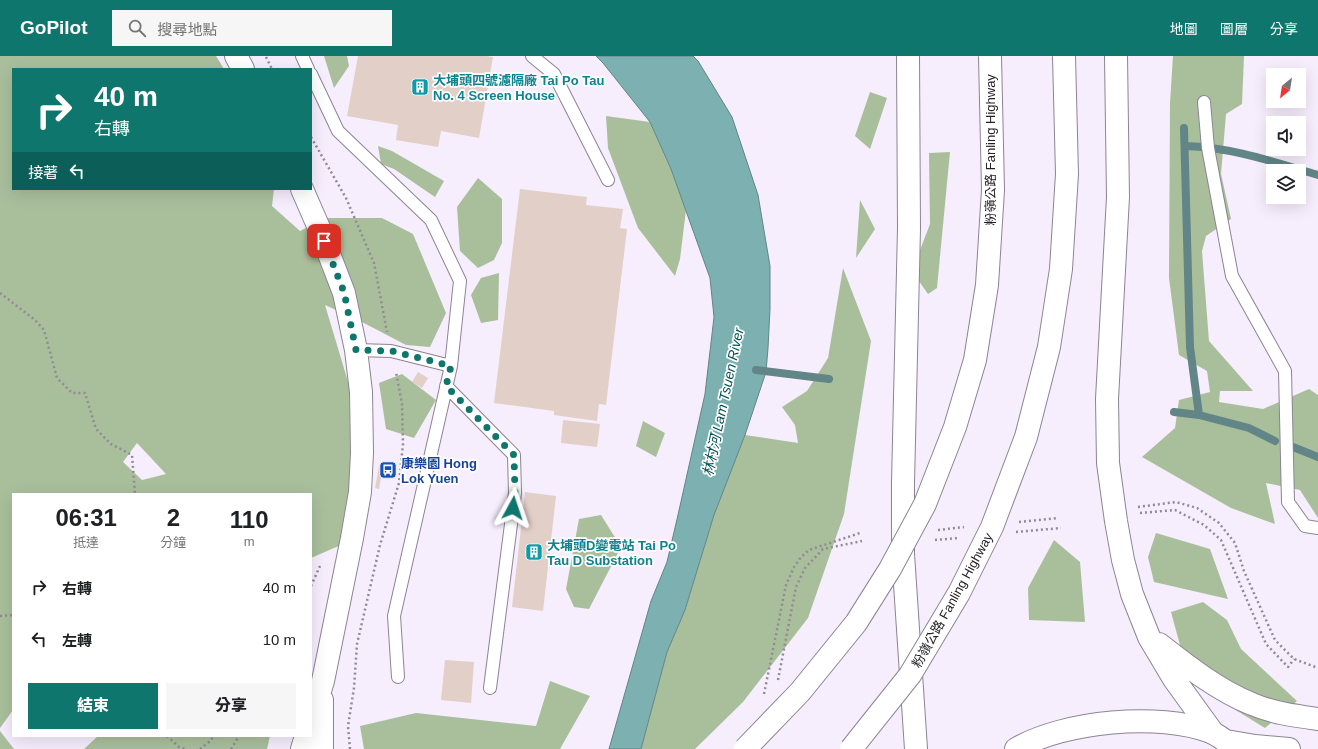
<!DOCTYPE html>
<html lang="zh-TW">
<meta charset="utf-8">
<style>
:root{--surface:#fff;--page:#f6f6f6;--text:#202124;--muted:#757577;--accent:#0f766e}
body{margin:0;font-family:Arial,"Noto Sans TC",sans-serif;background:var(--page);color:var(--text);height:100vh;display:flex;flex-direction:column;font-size:15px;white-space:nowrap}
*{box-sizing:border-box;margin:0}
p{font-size:13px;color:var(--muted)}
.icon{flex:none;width:22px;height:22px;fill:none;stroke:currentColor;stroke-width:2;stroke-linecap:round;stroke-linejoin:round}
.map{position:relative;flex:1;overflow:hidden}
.side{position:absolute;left:12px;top:437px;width:300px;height:244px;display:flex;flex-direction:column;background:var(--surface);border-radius:0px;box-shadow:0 4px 16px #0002}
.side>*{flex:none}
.hud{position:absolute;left:12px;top:12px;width:300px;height:122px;border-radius:0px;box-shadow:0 4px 16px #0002;background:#0f766e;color:#fff;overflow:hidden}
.needle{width:26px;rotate:210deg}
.buttons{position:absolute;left:1266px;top:12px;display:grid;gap:8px}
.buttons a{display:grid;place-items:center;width:40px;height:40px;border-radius:0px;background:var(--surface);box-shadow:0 4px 16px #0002;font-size:20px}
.pin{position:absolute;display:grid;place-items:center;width:34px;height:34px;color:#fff;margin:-17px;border-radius:8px;box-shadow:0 2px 6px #0006}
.me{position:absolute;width:44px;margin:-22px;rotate:5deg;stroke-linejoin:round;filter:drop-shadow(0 0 3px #0008)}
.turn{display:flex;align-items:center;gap:14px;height:84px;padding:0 16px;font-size:18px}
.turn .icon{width:52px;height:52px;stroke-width:2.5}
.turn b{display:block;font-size:28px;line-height:34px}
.then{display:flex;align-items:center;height:38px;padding:0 16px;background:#0003;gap:8px;font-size:15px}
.eta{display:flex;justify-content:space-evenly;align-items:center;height:68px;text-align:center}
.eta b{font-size:24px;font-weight:800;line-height:28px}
.button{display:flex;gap:8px;margin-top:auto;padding:8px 16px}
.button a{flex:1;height:46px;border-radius:0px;background:var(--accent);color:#fff;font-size:16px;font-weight:800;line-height:46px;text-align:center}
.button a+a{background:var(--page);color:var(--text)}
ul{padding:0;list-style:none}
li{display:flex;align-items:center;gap:12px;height:52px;padding:0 16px}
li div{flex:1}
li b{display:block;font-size:15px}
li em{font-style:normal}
header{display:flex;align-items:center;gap:24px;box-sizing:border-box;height:56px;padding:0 20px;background:var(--accent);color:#fff}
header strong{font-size:19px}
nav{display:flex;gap:22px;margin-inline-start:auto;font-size:14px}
.search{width:280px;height:36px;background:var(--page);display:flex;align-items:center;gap:10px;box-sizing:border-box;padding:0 14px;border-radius:0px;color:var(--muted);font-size:15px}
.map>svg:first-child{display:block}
</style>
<header>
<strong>GoPilot</strong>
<div class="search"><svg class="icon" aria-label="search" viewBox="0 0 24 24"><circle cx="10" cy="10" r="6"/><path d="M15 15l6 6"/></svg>搜尋地點</div>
<nav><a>地圖</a><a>圖層</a><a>分享</a></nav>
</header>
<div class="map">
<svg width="1318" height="693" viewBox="0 0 1318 693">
<rect width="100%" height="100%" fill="#f6edfd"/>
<path fill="#a9bf9c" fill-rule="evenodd" d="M0,0h216l8,13h-211v120h261l-2,17 28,25 26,-13h56l31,16 33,79 -16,34 -24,-2 -44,-23 -37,-17 24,80 3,110 -11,50 -30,13v-64h-298v216l-13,18zM137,387l29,31 -24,6 -19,-18z
M324,0h23l2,10 -15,22z
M1173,0h71l-2,48 -16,10 -5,60 10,45 -25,17 -4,15 7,90 44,50h-33l-1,11 44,7 46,-20 9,6v123l-18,-28 -34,-7 9,41 -44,-16 -89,-51 33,-29 4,-28 31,-8 -3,-21 -28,-16 -10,-77 1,-175z
M870,36l17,6 -17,51 -15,-13z
M606,60l44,6 21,47 15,41 -6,49 -5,17 -37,-48 -30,-80z
M378,90l14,5 52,30 -9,16 -41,-28 -13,-5z
M950,96l-13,136 -9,6 -16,-23 18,-47 -1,-71z
M478,122l24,21v44l-8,17 -16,8 -18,-17 -3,-44z
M860,144l15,29 -19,29z
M843,212l28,73 -27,173 -36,104 -65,84 -48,47h-54l26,-97 18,-42 29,-95 31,-80 53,8 -3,-18 -13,-18 25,-16 21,-33z
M499,217l-1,47 -17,3 -10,-28 10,-17z
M402,318l34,26 -22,38 -28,-9 -7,-46z
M643,365l22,12 -9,24 -20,-11z
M601,459l20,32 -32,62 -15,-2 -8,-18 13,-70z
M1156,477l54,16 18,50 -74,-17 -6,-25z
M1054,484l26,22 5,60 -56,-2 -1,-32z
M1203,546l24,18 14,29 56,52 -32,27 -75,-46 -19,-70z
M550,625l40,15 -30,53h-196l-4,-23 56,-13 120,13z
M0,675l14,18h-14z
M98,680h172l-3,13h-183z"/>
<path fill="#7db0b0" stroke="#628587" d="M596,0h97l5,5 34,56 26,78 12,71v43l-2,39 -2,24 -21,63 -31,80 -29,95 -18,42 -26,97h-32l42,-148 16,-39 11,-47 27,-121 9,-77 -4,-39 -39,-109 -21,-47 -47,-59z"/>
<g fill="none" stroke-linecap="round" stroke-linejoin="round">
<path stroke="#628587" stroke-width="8" d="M1184,72l6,219 9,68
M1185,90c46,1 89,16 133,29
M756,314l73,9
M1174,356l25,3 50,13 26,13
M1293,391l25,10"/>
</g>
<path fill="#e2cfc8" d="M358,0h128l7,1 -14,81 -38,-7 -3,16 -42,-7 2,-15 -51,-9z
M520,133l67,8 -1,8 37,4 -3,19 7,1 -21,176 -7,-1 -2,17 -43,-6v-4l-60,-8z
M418,316l10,6 -6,10 -10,-6z
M563,364l37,4 -3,23 -36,-4z
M379,410l4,1 -4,22 -4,-1z
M525,436l31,4 -13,115 -31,-4z
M445,604l29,2 -3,41 -30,-3z"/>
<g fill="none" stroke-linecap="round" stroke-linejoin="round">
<defs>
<path id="lane" d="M302,0l6,13
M532,0l22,18 54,106
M311,18l27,57 93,89 29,61 -9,85
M1204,46l4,46 24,128 53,95 3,131 17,24 13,2
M356,294l35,1 60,15 -57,250 4,61
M446,330l68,69 1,38 -25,195"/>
<path id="secondary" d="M236,0l7,13
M302,133l17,39 25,65 12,57 5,42 1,61 -2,39 -8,46 -29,143 -12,39
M1226,685l29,5 34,3
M302,693l4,-13
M322,693v-49
M1016,693c48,-28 143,-37 195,-17 9,4 17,11 25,17"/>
<path id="highway" d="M908,0l1,172 -6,255v71l13,195
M1116,0l2,141 -11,202 1,64 8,58 7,39 9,34 17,43 25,42 39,54
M1159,588c28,22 60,47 93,60 21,9 44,12 66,15"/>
</defs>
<use href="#lane" stroke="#8d8493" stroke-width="14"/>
<use href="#secondary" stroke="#8d8493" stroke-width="24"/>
<use href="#highway" stroke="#8d8493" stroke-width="24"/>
<path stroke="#918a95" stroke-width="2.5" stroke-dasharray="2 3" stroke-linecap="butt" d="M266,1l6,12
M311,81l35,61 28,65 13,69
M0,237l35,27 9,10 13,48 15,15h13l11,36 15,15 21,11 3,39
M1138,451l38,-5 21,6 22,15 16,20 9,28 31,69 19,19 24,9
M1140,457l35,-3 29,15 17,15 45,104 22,23 6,-8
M1019,466l39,-4
M938,474l26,-3
M1016,476l45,-4
M935,484l24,-2
M311,530l9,-20
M0,560l13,-1
M778,624l18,-93 9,-19 18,-19 39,-8
M764,638l22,-109 8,-18 7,-10 8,-7 51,-17
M167,680l12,11 6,2
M200,693l9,-7 5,-6
M231,693l8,-13
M350,693l-2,-23 6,-38 3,-44 23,-99 19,-62 4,-39 -1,-40 -6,-32"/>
<use href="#lane" stroke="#fff" stroke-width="12"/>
<use href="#secondary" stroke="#fff" stroke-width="22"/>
<use href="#highway" stroke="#fff" stroke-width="22"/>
<defs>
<path id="highway-bridge" d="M745,693l55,-57 56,-69 34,-54 35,-65 30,-77 20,-67 12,-75 6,-95 -3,-134
M851,693l59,-74 49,-82 33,-66 34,-90 23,-90 12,-78 6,-95 -3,-118"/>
</defs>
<use href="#highway-bridge" stroke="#8d8493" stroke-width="24" stroke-linecap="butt"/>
<use href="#highway-bridge" stroke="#fff" stroke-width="22"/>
</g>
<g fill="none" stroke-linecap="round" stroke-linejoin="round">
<path stroke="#0f766e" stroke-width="7" stroke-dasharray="0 12.6" d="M324,185l20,51 12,58 36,1 59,15 -5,20 68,69 1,38 -2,15"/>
</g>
<defs>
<symbol id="building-square" viewBox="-11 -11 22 22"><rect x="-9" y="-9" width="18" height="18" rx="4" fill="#0f9aa8" stroke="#fefefe"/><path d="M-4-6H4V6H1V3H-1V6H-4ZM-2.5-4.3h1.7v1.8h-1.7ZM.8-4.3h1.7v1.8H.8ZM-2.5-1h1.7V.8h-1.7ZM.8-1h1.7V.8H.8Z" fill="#fff"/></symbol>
<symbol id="bus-square" viewBox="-11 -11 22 22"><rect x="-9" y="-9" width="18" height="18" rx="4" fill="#1a4fb4" stroke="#fefefe"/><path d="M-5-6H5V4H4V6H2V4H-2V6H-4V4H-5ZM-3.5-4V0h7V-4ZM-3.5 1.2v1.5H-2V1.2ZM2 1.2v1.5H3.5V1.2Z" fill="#fff"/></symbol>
</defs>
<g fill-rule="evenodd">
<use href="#building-square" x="410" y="21" width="20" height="20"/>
<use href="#bus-square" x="378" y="404" width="20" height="20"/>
<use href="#building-square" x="524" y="486" width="20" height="20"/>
</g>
<g text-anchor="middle" stroke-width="3.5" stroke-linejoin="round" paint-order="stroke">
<g font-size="13" font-weight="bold" fill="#0d838f" stroke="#fefefe" text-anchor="start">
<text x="433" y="29">大埔頭四號濾隔廠 Tai Po Tau<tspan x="433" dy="15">No. 4 Screen House</tspan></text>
<text x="547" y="494">大埔頭D變電站 Tai Po<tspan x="547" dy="15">Tau D Substation</tspan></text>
</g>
<g font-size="13" fill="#242126" stroke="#fefefe">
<text transform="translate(990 94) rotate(-90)" y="5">粉嶺公路 Fanling Highway</text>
<text transform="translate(952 544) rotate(-61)" y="5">粉嶺公路 Fanling Highway</text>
</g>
<g font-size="13" font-weight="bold" fill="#164399" stroke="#fefefe" text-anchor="start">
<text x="401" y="412">康樂園 Hong<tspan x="401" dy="15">Lok Yuen</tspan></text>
</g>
<g font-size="14" font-style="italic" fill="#005152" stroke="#fefefe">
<text transform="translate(723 346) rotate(-78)" y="5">林村河 Lam Tsuen River</text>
</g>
</g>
</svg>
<div class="buttons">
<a><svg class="needle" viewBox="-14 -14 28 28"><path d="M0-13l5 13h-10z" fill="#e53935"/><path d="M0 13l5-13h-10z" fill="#757577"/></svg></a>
<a><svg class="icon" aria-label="sound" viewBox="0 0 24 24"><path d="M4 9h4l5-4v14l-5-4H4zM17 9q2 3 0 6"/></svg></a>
<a><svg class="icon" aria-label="layers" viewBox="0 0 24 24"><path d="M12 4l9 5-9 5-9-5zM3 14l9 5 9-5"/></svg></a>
</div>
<div class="pin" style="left:324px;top:185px;background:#d93025"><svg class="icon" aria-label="arrive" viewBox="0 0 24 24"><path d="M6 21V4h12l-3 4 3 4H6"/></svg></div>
<svg class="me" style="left:513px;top:452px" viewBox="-20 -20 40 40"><path d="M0-17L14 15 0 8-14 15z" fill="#0f766e" stroke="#fff" stroke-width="4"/></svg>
<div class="hud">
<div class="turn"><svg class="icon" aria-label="right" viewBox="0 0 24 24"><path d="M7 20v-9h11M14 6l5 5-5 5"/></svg><div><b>40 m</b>右轉</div></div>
<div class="then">接著<svg class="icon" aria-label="left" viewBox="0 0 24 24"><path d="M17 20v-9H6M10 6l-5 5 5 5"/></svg></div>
</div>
<section class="side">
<div class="eta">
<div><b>06:31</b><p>抵達</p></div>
<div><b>2</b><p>分鐘</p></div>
<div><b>110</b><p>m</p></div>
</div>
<ul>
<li><svg class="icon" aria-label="right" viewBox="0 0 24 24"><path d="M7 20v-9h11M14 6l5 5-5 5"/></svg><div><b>右轉</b></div><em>40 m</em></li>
<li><svg class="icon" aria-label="left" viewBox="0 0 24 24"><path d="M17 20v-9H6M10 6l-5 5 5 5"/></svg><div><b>左轉</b></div><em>10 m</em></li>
</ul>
<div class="button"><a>結束</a><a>分享</a></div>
</section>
</div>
